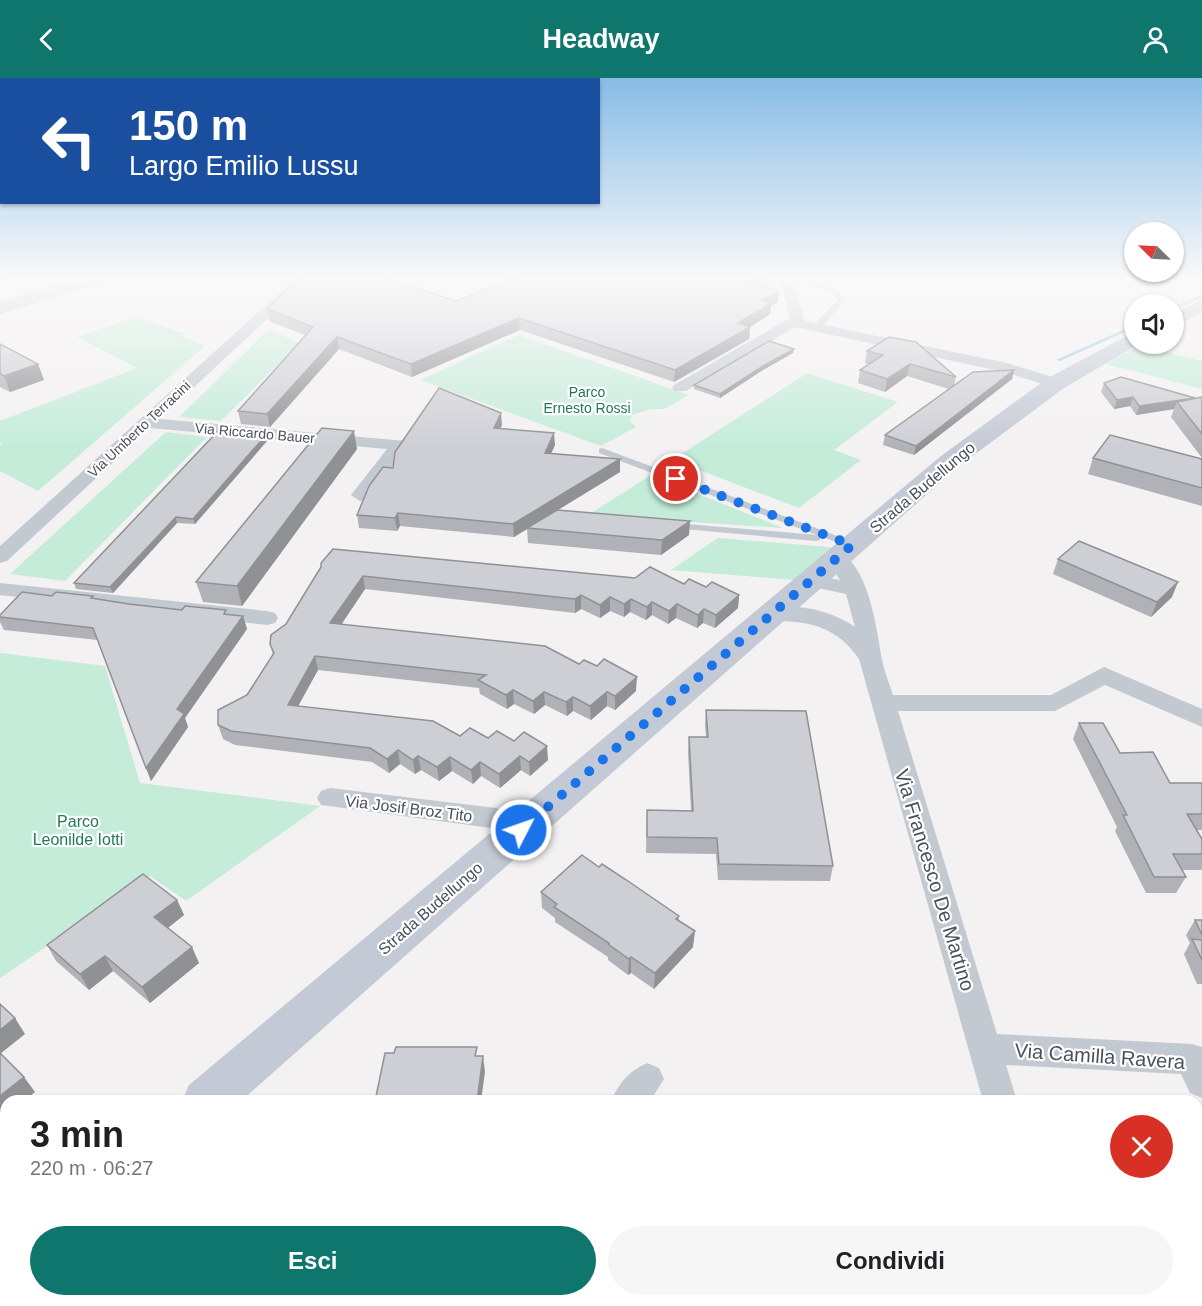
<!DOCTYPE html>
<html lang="it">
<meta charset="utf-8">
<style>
:root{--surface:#fff;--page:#f6f6f6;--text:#202124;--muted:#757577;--accent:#0f766e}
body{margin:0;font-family:Helvetica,sans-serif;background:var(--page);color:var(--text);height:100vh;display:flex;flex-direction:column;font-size:22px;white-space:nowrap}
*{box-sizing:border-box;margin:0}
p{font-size:20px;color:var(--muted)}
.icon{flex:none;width:33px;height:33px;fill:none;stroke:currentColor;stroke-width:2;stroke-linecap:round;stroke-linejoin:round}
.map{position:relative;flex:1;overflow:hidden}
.details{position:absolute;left:0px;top:1017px;width:1203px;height:212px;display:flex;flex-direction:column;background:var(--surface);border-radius:18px 18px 0 0;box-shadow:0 2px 4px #0004}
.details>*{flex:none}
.guide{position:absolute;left:0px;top:0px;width:600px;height:126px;box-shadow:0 2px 4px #0004;background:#1a4fa0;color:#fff;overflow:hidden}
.needle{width:39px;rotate:294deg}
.controls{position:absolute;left:1124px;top:144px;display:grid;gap:12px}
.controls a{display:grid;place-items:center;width:60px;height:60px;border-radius:50%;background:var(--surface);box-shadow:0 2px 4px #0004;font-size:30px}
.pin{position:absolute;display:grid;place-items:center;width:51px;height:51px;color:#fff;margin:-26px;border:3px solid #fff;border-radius:50%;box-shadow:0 2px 6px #0007}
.me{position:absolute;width:66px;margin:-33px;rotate:49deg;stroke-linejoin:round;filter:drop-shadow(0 0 4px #0008)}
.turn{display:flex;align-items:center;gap:21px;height:126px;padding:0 30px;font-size:27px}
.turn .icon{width:78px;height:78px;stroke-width:2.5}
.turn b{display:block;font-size:42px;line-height:51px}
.round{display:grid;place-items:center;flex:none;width:63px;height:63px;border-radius:32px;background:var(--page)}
.summary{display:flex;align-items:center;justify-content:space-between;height:102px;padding:0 30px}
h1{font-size:36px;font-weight:700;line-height:45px}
.button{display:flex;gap:12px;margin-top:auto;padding:12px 30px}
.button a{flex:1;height:69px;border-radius:36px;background:var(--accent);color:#fff;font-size:24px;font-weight:700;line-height:69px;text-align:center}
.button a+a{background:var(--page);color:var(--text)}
header{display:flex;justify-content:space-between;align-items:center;height:78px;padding:0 30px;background:var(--accent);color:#fff;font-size:27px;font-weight:700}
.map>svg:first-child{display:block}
</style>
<header><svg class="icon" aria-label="back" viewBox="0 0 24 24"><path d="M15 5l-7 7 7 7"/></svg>Headway<svg class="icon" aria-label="person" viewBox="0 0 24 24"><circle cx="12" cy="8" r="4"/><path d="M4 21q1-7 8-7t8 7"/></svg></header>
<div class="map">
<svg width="1202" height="1228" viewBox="0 0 1202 1228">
<rect width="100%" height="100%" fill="#f3f1f1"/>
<path fill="#c4ecd9" d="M137,238l48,18 -4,2 24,10 -167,145 -38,-20v-26l3,-1 -3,-2v-21l137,-53 -60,-31z
M269,251l30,14 -78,78 -42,-4z
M518,257l171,60 -25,14h-13l-19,6 -2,6 6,6 -35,19 -181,-66z
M1140,267l62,16v28l-96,-25z
M807,295l91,29 -64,48 27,10 -62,48 -110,-42 -13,8 -16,-6z
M166,354l41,5 -142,144 -55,-7z
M651,397l132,53 -195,-13z
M718,460l122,10 -33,33 -136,-11z
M0,575l105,13 35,117 180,23 -134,95 -36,-25 -150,102z"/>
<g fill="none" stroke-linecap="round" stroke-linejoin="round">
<path fill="#96c8e4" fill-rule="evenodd" d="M1202,217v3l-29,12v-3z
M1134,247v3l-74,33 -4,-1z"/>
<path fill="#c3c9d1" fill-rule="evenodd" d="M788,199h10l37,12 10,11 -27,31h-6v-4l26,-27 -7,-9z
M602,370l254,95 1,2 -5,3 -32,-12v4l-4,1 -144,-13 -2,-2 5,-3 142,12 -218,-82v-4z"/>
<path fill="#c3c9d1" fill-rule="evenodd" d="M297,199h15l-152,142 246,22 3,4 -42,54 -7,2 -9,-6 36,-46 -237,-21 -143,133 -7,2v-17z
M493,199h20l10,5 -31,13 -7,-4 18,-9z
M778,199h13l14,44 202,42 55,17 2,3 -8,5 -52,-16 -209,-45 -109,64h-12l-2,-3 2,-3 116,-67z
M837,475c32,8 40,80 45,106 2,12 7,24 11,36h158l53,-28 98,42v18l-97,-42 -50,26h-157l99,323 195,10 10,3v51l-12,-5 -9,-19 -175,-9 11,36h-34l-124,-442c-22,-32 -49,-38 -86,-38l-8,-2 -3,-5 3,-5c28,-7 67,1 90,18l-9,-33 -42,-9 -4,-4 4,-4 7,-2 29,5 -13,-21 3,-4z
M0,505l267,28 8,2 3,5 -3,5 -8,2 -267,-30z
M330,710l166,20 35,15 4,7 -4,7 -10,3 -30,-12 -170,-23 -4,-7 4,-7z
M647,985l12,5 5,11 -14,22h-39c7,-17 19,-31 36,-38z
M428,1222h43l-2,6h-43z
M1067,1222h42l2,6h-42z"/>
<path fill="#c4cad5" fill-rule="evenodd" d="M83,199h28l-3,4 -108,33v-12z
M1202,222v13l-29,13v-13z
M1134,254v12h5l-75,44 -105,78 -718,635h-59l7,-16 752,-629 107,-78z
M6,1169v53h8l-14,6v-57z"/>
</g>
<path fill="#b1b2b7" d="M517,199h252l-1,7 -6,2 16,16 -7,4 -1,8 -20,13 -1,12 -75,43 -154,-52 -108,47 -73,-28 -69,78 -29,-3 -3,-13 67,-76 -36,-14 -2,-12 189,-8z
M0,266l38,20 6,16 -34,12 -10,-5z
M867,273l89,26 -2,8 60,-15 -2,9 -98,76 -31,-10 2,-10 64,-46 -42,-13 -22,16 -27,-9 2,-13 9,-5 -4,-2z
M793,275l-30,17 -43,28 -26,-9v-4z
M1104,305l90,16 8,-2v61l-31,-41 3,-8 -38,6 -6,-9 -16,3 -13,-17z
M502,347l-2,3 55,17 -4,9 69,5v13l-63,38 132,25 -28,20 -133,-12 -1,-14 -13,8 -114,-11 -3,5 -38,-3 -2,-13 36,-47z
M267,363l-72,83 -18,-1 -64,70 -37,-4 -2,-6z
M357,371l-115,157 -39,-4 -7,-20z
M1093,380l109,1v47l-114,-32z
M1058,481l114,38 -21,20 -98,-43z
M321,489l363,17 22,3 33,8 -1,13 -23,20 -12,-5 -6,5 -21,-10 -8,6 -16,-9 -6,5 -16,-8 -6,5 -14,-6 -10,7 -19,-9 -6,4 -210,-24 -24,35 238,40 57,27 -21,19 -8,-4 -16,14 -18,-9 -6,5 -22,-11 -11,9 -20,-10 -7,5 -27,-15 -1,-6 -161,-18 -20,36 162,30 28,2 60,22 -18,16 -9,-6 -21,18 -19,-12 -8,8 -21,-13 -13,10 -18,-11 -6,4 -15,-10 -11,9 -17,-11 -137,-17 -12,-6 -5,-14 29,-30 26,-40 -3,-11 16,-20z
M52,518l42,2 35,6 114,12 4,13 -62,89 3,9 -37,54 -53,-141 -94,-10 -4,-8v-7z
M706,632l127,156 -3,15 -112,-1 -2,-26 -70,-1 1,-43 44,1 -3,-59 1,-15h17l-1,-12z
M1079,645l41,30 50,30h32v47h-5l5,9v30l-1,1h-19l4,7 -10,16h-30l-31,-62 2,-4 -44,-88z
M599,789l80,49v4l14,27 -39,42 -23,-16 -3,2 -20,-15v-3l-53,-35v-4l-13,-10 -1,-16z
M177,822l7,15 -16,13 31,35 -49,40 -37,-32 -24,19 -33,-29 -9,-16z
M1195,842h7v64h-5l-13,-30 6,-11 -4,-8z"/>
<path fill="#909195" d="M0,199h10l-10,3z
M759,199h10l-1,7 -22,10 1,-12z
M779,213l-1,11 -7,4 -1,8 -23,15 3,-2 -1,12 -75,43 1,-12 63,-47 24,-23z
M519,240l1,12 -108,47 -1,-13z
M337,259l2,12 -69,78 -3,-13z
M794,271l-1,4 -30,17 -43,28v-4l43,-28z
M38,286l6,16 -34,12 -6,-16z
M910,286l-3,12 -22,16 2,-13z
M1014,292l-2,9 -98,76 2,-9z
M1133,319l-3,9 -16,3 3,-9z
M1195,320l-13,10 -5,-6 -3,7 -38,6 3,-9z
M501,335l1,12 -7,15 -1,-12z
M354,353l3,18 -115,157 -5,-20z
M554,355l1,12 -10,21v-13z
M266,357l1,6 -72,83 -2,-5z
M620,381v13l-106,65 -1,-13z
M398,435l2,13 -3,5 -2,-13z
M176,439l1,6 -64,70 -3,-6z
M690,443l-1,14 -28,20 1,-15z
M363,498l2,13 -32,48 -3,-14z
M1178,504l-6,15 -21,20 6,-15z
M581,517v14l-6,4v-14z
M739,517l-1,13 -23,20 1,-13z
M610,519v14l-10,7v-13z
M631,521l-1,13 -6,5v-13z
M652,524v13l-6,5 1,-13z
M677,526l-1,14 -8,6 1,-13z
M704,531l-1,14 -6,5 1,-13z
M243,538l4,13 -62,89 3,9 -37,54 -5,-13 31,-59z
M315,578l3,14 -27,49 -3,-14z
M637,599l-1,14 -21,19v-14z
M513,612l1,14 -7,5 -1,-14z
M544,614l1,13 -11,9 -1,-13z
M607,614v14l-16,14 -1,-14z
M573,619v14l-6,5 -1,-14z
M547,668l1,14 -18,16 -1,-14z
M398,672l2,14 -11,9 -2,-14z
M418,678l3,14 -6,4 -2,-14z
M520,678l1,14 -21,18 -1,-14z
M450,679l2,14 -13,10 -2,-14z
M480,684l1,14 -8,8 -2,-14z
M177,822l7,15 -23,18 -7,-16z
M695,853l-2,16 -39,42 1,-16z
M192,869l7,16 -49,40 -8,-16z
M105,878l8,15 -24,19 -9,-16z
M631,879v16l-3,2 1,-16z
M15,940l10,16 -25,20v-24z
M483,978l2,16 -4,29h-4z
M24,999l11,15 -11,9h-18v15l-6,5v-25z"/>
<path fill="#cecfd5" stroke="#909195" stroke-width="1.5" d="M301,199h83l72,24 61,-24h242l-12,5 32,9 -17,9 10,3 -34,20 12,4 -75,43 -156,-52 -108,46 -74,-27 -70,77 -29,-3 75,-84 -46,-18z
M889,259l27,5 40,35 -46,-13 -23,15 -27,-9 23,-15 -16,-4z
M769,263l25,8 -31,17 -43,28 -26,-9z
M0,266l38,20 -34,12 -4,-2z
M1014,292l-98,76 -31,-11 88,-63z
M1121,299l74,21 -56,8 -6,-9 -16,3 -13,-17z
M439,310l62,25 -7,15 60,5 -9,20 75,6 -107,65 -115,-11 -3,5 -38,-3 12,-29 14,-19 10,1 2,-16z
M1202,319v37l-25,-32z
M322,350l32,3 -117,155 -41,-4z
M218,353l48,4 -73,84 -17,-2 -66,70 -36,-4z
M1110,357l92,24v29l-109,-30z
M557,432l133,11 -28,19 -135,-12z
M1079,463l99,41 -21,20 -99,-43z
M333,471l302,29 15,-11 34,17 5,-5 17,8 6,-5 27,13 -23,20 -12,-6 -6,6 -21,-11 -8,7 -17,-9 -5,5 -16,-8 -7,5 -14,-7 -10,8 -19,-10 -6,4 -212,-23 -33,47 215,23 34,18 5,-4 13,6 7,-7 33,18 -22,19 -8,-4 -17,14 -17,-9 -7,5 -22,-10 -11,9 -20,-11 -7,5 -28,-15 8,-5 -171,-19 -27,49 145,16 27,15 10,-8 18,10 9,-7 17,10 10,-9 23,14 -18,16 -9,-6 -21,18 -19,-12 -9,8 -21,-13 -13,10 -19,-11 -5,4 -15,-10 -11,9 -17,-11 -139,-17 -13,-6v-15l29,-15 27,-42 -4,-9 1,-9 15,-11 35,-57v-4z
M22,514l30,4 4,-4 37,4 -2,2 38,6 53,6 3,-4 41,4 -2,4 19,2 -66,93 7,5 -38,54 -53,-140 -93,-11v-2z
M706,632l100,1 27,155 -114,-2 -2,-26 -70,-1v-27l46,1 -4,-74h19z
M1079,645h24l17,30 33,-1 17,31h32v31h-15l15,25v15h-29l13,23h-32l-31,-62h4z
M582,777l17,12 3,-3 23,15 54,37 -3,3 19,12 -40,42 -24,-16 -2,2 -21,-15 1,-1 -55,-36 3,-3 -16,-12z
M143,796l34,26 -23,17 38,30 -50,40 -37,-31 -25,18 -33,-29z
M1195,842h7v15z
M1192,861l10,1v20z
M0,926l15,14 -15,12z
M396,969h81l-2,9h8l-6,45h-102l10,-48h9z
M0,975l24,24 -24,19z
M583,1222h114l-4,6h-115z"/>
<linearGradient id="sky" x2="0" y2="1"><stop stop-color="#87bce6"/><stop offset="0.54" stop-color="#faf9f9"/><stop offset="1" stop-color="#faf9f9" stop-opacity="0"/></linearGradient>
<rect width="1202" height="371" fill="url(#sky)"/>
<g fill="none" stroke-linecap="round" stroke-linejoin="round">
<path stroke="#1a73e8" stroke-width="10" stroke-dasharray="0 18" d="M521,752l331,-285 -176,-66"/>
</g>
<g text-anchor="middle" stroke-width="4.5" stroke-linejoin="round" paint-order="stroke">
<g font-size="14" fill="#217859" stroke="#fff">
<text x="587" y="319">Parco<tspan x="587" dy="16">Ernesto Rossi</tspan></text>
</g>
<g font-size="14" fill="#4a515d" stroke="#fff">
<text transform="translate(139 351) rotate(-43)" y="5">Via Umberto Terracini</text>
<text transform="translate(255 355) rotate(5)" y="5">Via Riccardo Bauer</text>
</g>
<g font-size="16" fill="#4a515d" stroke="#fff">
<text transform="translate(922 409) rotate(-40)" y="6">Strada Budellungo</text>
<text transform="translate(409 730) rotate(7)" y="6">Via Josif Broz Tito</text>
<text transform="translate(430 830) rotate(-41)" y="6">Strada Budellungo</text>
</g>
<g font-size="16" fill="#217859" stroke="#fff">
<text x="78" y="749">Parco<tspan x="78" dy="18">Leonilde Iotti</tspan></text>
</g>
<g font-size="20" fill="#4a515d" stroke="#fff">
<text transform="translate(935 802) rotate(73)" y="7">Via Francesco De Martino</text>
<text transform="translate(1100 978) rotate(4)" y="7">Via Camilla Ravera</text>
</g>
</g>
</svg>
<div class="controls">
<a><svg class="needle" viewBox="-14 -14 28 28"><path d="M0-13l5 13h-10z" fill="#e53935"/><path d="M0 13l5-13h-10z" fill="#757577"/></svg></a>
<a><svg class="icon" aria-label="sound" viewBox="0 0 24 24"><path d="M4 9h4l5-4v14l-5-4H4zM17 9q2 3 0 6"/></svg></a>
</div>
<div class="pin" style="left:676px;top:401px;background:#d93025"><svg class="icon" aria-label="arrive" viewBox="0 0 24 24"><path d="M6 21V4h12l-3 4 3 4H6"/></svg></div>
<svg class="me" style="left:521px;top:752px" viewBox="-20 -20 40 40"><circle r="17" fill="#1a73e8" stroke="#fff" stroke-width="3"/><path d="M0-11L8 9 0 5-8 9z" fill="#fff"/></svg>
<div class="guide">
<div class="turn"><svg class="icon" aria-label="left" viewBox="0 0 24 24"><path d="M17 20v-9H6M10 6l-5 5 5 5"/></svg><div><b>150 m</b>Largo Emilio Lussu</div></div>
</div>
<section class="details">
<div class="summary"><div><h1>3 min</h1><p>220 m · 06:27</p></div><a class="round" style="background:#d93025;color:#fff"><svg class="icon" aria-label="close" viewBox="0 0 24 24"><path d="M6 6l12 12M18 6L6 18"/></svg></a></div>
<div class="button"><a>Esci</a><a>Condividi</a></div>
</section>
</div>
